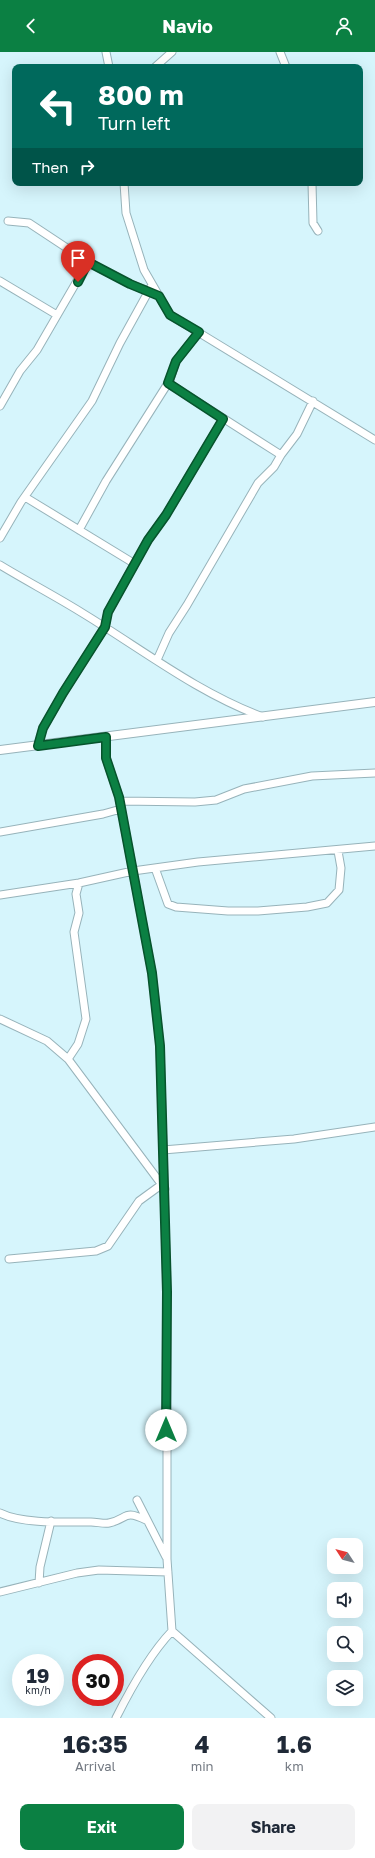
<!DOCTYPE html>
<style>
:root{--surface:#fff;--page:#f2f2f3;--text:#1f2937;--muted:#747a83;--accent:#0b8043}
body{margin:0;font-family:"Golos Text",sans-serif;background:var(--page);color:var(--text);height:100vh;display:flex;flex-direction:column;font-size:15px;white-space:nowrap}
*{box-sizing:border-box;margin:0}
p{font-size:13px;color:var(--muted)}
.icon{flex:none;width:22px;height:22px;fill:none;stroke:currentColor;stroke-width:2;stroke-linecap:round;stroke-linejoin:round}
.map{position:relative;height:1666px;overflow:hidden}
.sheet{display:flex;flex-direction:column;background:var(--surface);flex:1}
.sheet>*{flex:none}
.top-card{position:absolute;left:12px;top:12px;width:351px;height:122px;border-radius:8px;box-shadow:0 4px 16px #0002;background:#00695c;color:#fff;overflow:hidden}
.needle{width:26px;rotate:306deg}
.tools{position:absolute;left:327px;top:1486px;display:grid;gap:8px}
.tools a{display:grid;place-items:center;width:36px;height:36px;border-radius:8px;background:var(--surface);box-shadow:0 4px 16px #0002;font-size:20px}
.speed{position:absolute;left:12px;top:1602px;display:flex;gap:8px;font-size:20px;font-weight:700;text-align:center}
.speed>*{display:grid;place-content:center;width:52px;height:52px;border-radius:50%;background:var(--surface);box-shadow:0 4px 16px #0002;line-height:1}
.speed small{font-size:10px;font-weight:400}
.speed .limit{border:6px solid #d22;background:#fff;color:#111}
.pin{position:absolute;display:grid;place-items:center;width:34px;height:34px;color:#fff;margin:-41px -17px;border-radius:50% 50% 50% 0;rotate:-45deg;box-shadow:0 0 4px #0007}
.pin .icon{rotate:45deg}
.me{position:absolute;width:44px;margin:-22px;rotate:0deg;stroke-linejoin:round;filter:drop-shadow(0 0 3px #0008)}
.turn{display:flex;align-items:center;gap:14px;height:84px;padding:0 20px;font-size:18px}
.turn .icon{width:52px;height:52px;stroke-width:2.5}
.turn b{display:block;font-size:28px;line-height:34px}
.then{display:flex;align-items:center;height:38px;padding:0 20px;background:#0003;gap:8px;font-size:15px}
.eta{display:flex;justify-content:space-evenly;align-items:center;height:68px;text-align:center}
.eta b{font-size:24px;font-weight:700;line-height:28px}
.primary-button{display:flex;gap:8px;margin-top:auto;padding:8px 20px}
.primary-button a{flex:1;height:46px;border-radius:8px;background:var(--accent);color:#fff;font-size:16px;font-weight:700;line-height:46px;text-align:center}
.primary-button a+a{background:var(--page);color:var(--text)}
header{display:flex;justify-content:space-between;align-items:center;height:52px;padding:0 20px;background:var(--accent);color:#fff;font-size:18px;font-weight:700}
.map>svg:first-child{display:block}
</style>
<header><svg class="icon" aria-label="back" viewBox="0 0 24 24"><path d="M15 5l-7 7 7 7"/></svg>Navio<svg class="icon" aria-label="person" viewBox="0 0 24 24"><circle cx="12" cy="8" r="4"/><path d="M4 21q1-7 8-7t8 7"/></svg></header>
<div class="map">
<svg width="375" height="1666" viewBox="0 0 375 1666">
<rect width="100%" height="100%" fill="#d6f5fc"/>
<g fill="none" stroke-linecap="round" stroke-linejoin="round">
<defs>
<path id="minor" d="M106,0l3,15
M280,0l6,15
M155,15l17,-15
M124,131l2,30 18,57 26,45 205,125
M312,131l1,40 5,8
M8,169l21,2 59,39 42,22 23,9
M0,229l57,34
M168,331l113,72
M0,354l20,-35 17,-21 51,-88
M25,445l110,67
M79,478l27,-49 64,-101 6,-19 23,-29
M0,486l21,-36 71,-101 28,-58 32,-58
M0,513c28,17 57,32 84,49 59,36 114,79 179,103
M157,608l12,-27 18,-28 71,-122 16,-16 7,-12 16,-21 16,-33
M106,685v21l13,39 33,176 8,72 7,247v267l5,72 99,87
M38,694l5,-18 20,-35 42,-66 3,-15 40,-72 18,-25 57,-96
M120,749l75,1 21,-2 28,-11 68,-13 63,-3
M0,780l103,-18 18,-5
M155,816l13,36 8,3 52,4h30l49,-4 20,-4 12,-13 2,-22 -3,-17
M0,843l79,-12 54,-12 65,-9 177,-16
M0,967l47,22 21,18 97,130
M68,1007l10,-15 8,-25 -12,-87 5,-19 -3,-19 3,-11
M163,1098l131,-11 81,-12
M9,1207l87,-8 12,-5 31,-45 22,-16
M137,1448l29,57
M0,1461c22,11 65,9 91,9 6,0 13,2 18,1 19,-4 14,-14 37,-3
M39,1531l1,-16 11,-46
M0,1540l77,-19 22,-3 69,2
M116,1666c15,-30 33,-63 56,-87"/>
<path id="tertiary" d="M0,698l375,-48"/>
</defs>
<use href="#minor" stroke="#97b3ba" stroke-width="9"/>
<use href="#tertiary" stroke="#97b3ba" stroke-width="10"/>
<use href="#minor" stroke="#fff" stroke-width="7"/>
<use href="#tertiary" stroke="#fff" stroke-width="8"/>
</g>
<g fill="none" stroke-linecap="round" stroke-linejoin="round">
<defs>
<path id="route" d="M78,230l10,-20 42,22 29,12 11,19 29,17 -23,29 -8,22 55,36 -57,96 -18,25 -40,72 -3,15 -42,66 -20,35 -5,18 68,-9v21l13,39 33,176 8,73 7,246 -1,138"/>
</defs>
<use href="#route" stroke="#07532c" stroke-width="10"/>
<use href="#route" stroke="#0b8043" stroke-width="7"/>
</g>
</svg>
<div class="tools">
<a><svg class="needle" viewBox="-14 -14 28 28"><path d="M0-13l5 13h-10z" fill="#e53935"/><path d="M0 13l5-13h-10z" fill="#747a83"/></svg></a>
<a><svg class="icon" aria-label="sound" viewBox="0 0 24 24"><path d="M4 9h4l5-4v14l-5-4H4zM17 9q2 3 0 6"/></svg></a>
<a><svg class="icon" aria-label="search" viewBox="0 0 24 24"><circle cx="10" cy="10" r="6"/><path d="M15 15l6 6"/></svg></a>
<a><svg class="icon" aria-label="layers" viewBox="0 0 24 24"><path d="M12 4l9 5-9 5-9-5zM3 14l9 5 9-5"/></svg></a>
</div>
<div class="speed"><div>19<small>km/h</small></div><div class="limit">30</div></div>
<div class="pin" style="left:78px;top:230px;background:#d93025"><svg class="icon" aria-label="arrive" viewBox="0 0 24 24"><path d="M6 21V4h12l-3 4 3 4H6"/></svg></div>
<svg class="me" style="left:166px;top:1378px" viewBox="-20 -20 40 40"><circle r="19" fill="#fff"/><path d="M0-13L10 11 0 6-10 11z" fill="#0b8043"/></svg>
<div class="top-card">
<div class="turn"><svg class="icon" aria-label="left" viewBox="0 0 24 24"><path d="M17 20v-9H6M10 6l-5 5 5 5"/></svg><div><b>800 m</b>Turn left</div></div>
<div class="then">Then<svg class="icon" aria-label="right" viewBox="0 0 24 24"><path d="M7 20v-9h11M14 6l5 5-5 5"/></svg></div>
</div>
</div>
<section class="sheet">
<div class="eta">
<div><b>16:35</b><p>Arrival</p></div>
<div><b>4</b><p>min</p></div>
<div><b>1.6</b><p>km</p></div>
</div>
<div class="primary-button"><a>Exit</a><a>Share</a></div>
</section>
